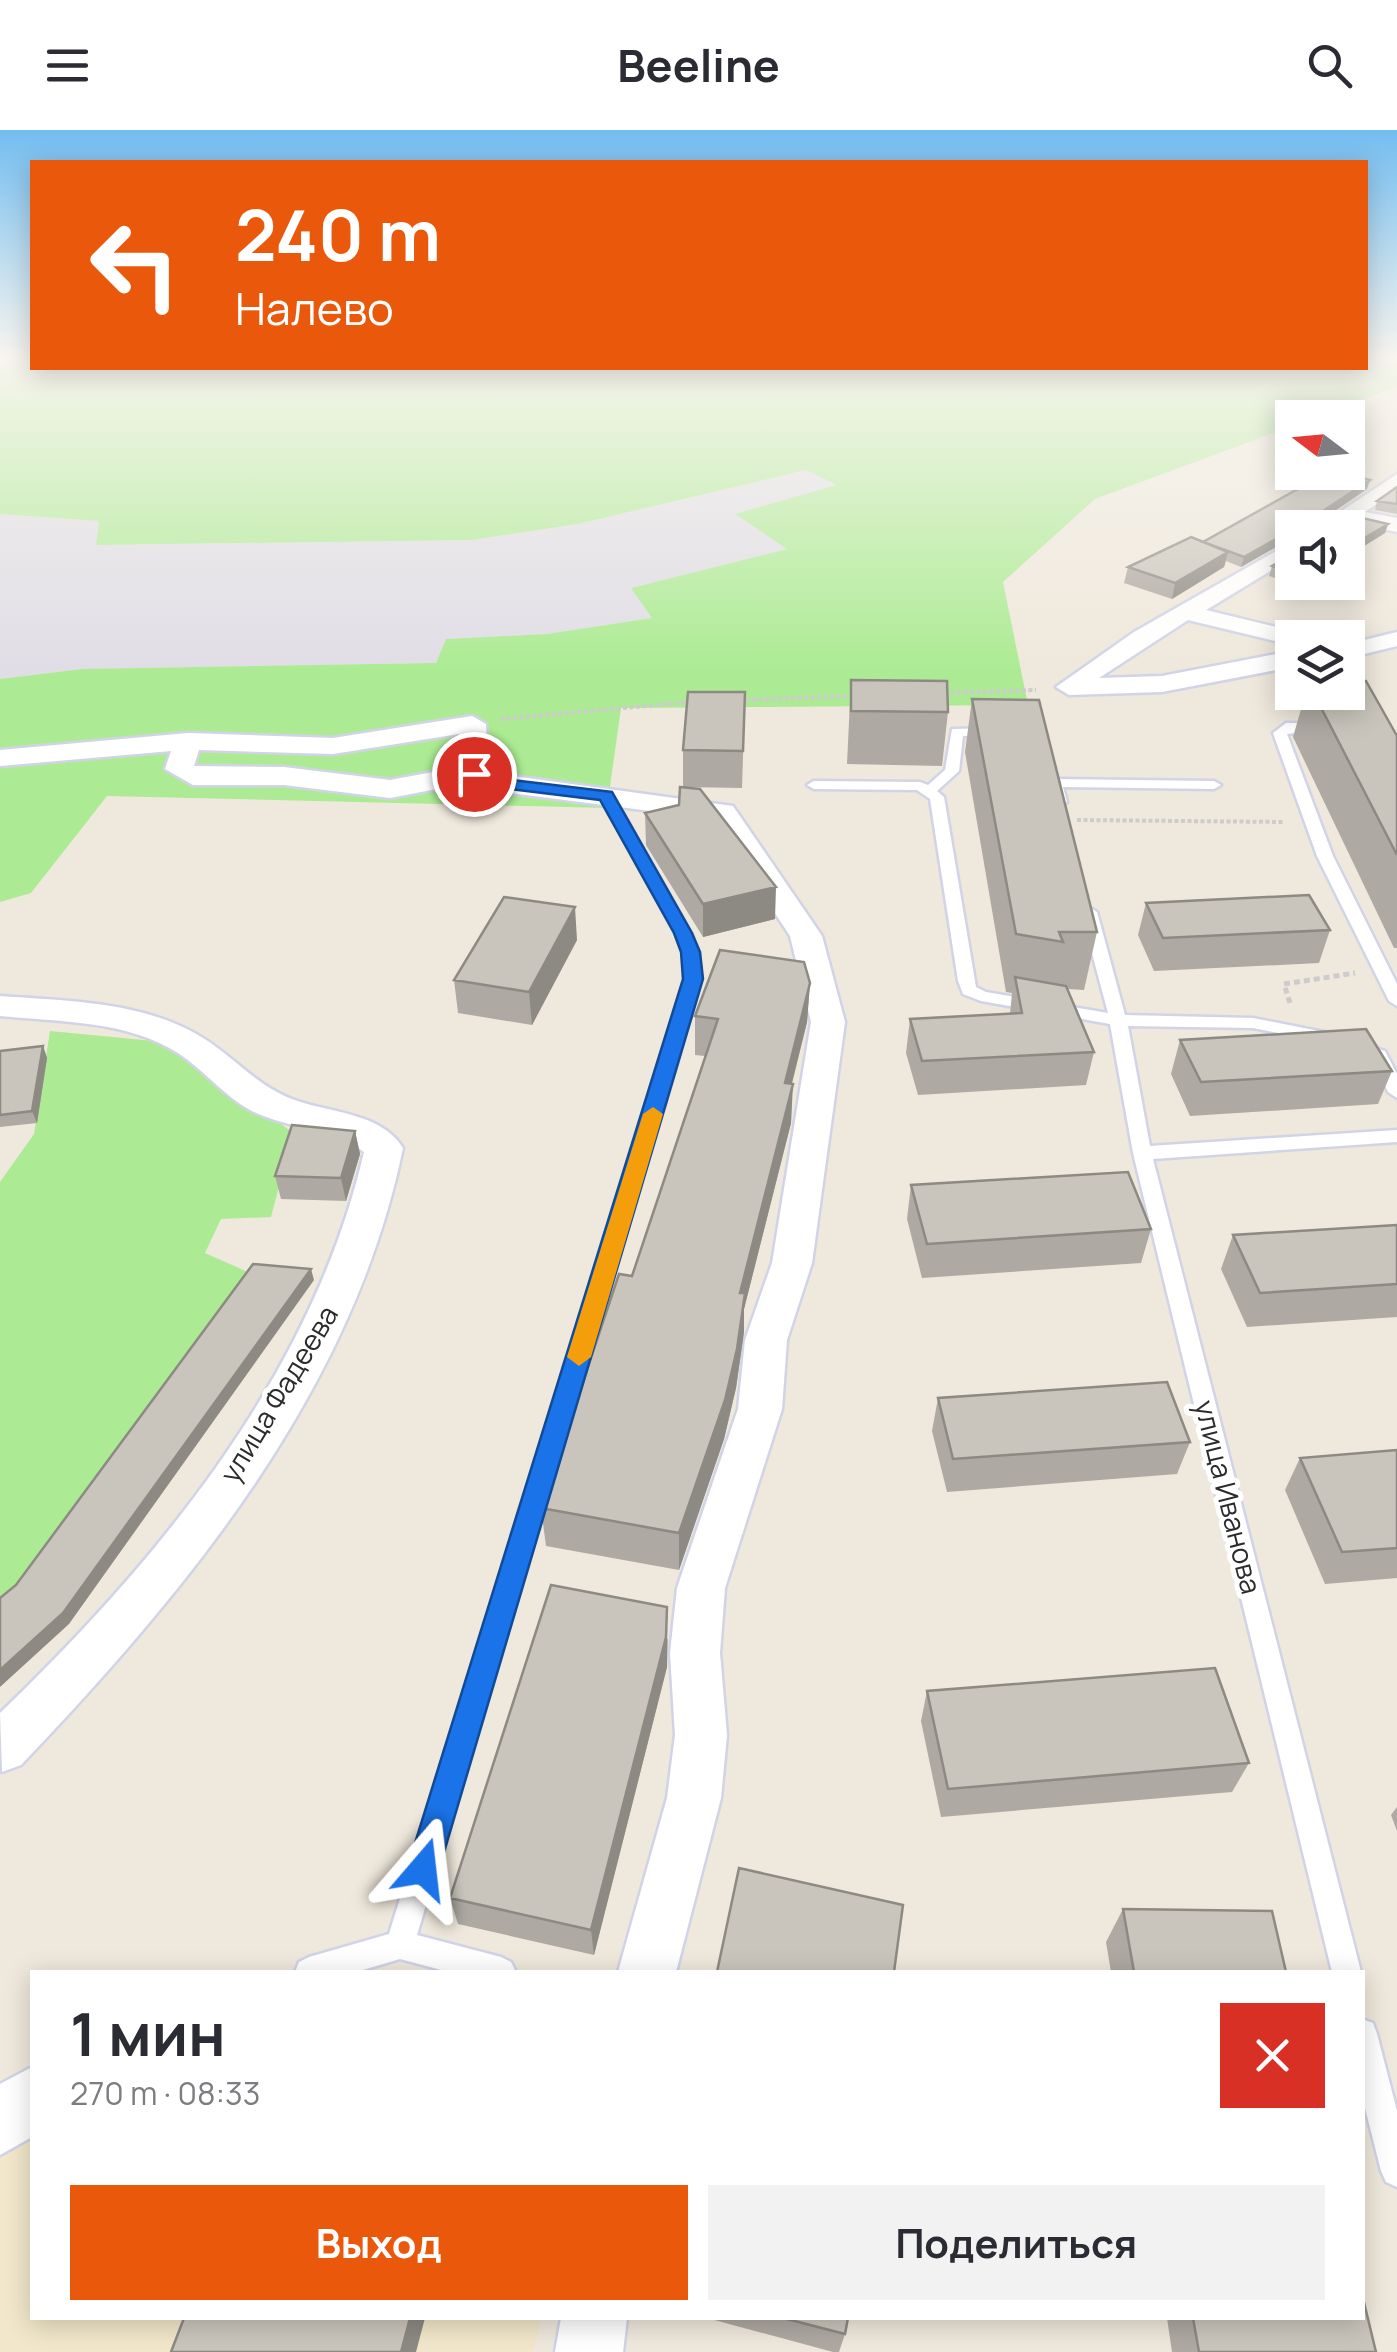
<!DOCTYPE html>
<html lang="ru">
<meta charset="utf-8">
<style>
:root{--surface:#fff;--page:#f2f2f3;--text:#2b2b33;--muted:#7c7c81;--accent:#ea580c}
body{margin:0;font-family:Manrope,sans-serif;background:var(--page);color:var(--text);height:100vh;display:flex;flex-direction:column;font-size:38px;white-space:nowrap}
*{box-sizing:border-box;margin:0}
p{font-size:32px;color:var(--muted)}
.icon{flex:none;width:55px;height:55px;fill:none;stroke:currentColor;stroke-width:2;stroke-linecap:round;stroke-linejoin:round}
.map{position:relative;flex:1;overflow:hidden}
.panel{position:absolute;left:30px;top:1840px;width:1335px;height:350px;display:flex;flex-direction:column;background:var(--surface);border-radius:0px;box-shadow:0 5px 25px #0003}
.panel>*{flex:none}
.guide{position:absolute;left:30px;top:30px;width:1338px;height:210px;border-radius:0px;box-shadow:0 5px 25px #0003;background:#ea580c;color:#fff;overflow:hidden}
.needle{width:65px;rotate:286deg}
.tools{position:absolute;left:1275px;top:270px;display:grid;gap:20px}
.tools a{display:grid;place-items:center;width:90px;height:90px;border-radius:0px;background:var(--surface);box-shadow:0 5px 25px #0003;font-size:50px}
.pin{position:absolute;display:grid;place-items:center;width:85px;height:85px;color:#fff;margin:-42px;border:5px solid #fff;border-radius:50%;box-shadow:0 2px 10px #0007}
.me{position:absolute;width:110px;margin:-55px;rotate:17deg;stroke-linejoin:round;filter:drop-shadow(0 0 8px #0008)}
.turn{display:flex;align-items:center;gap:35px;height:210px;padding:0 40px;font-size:45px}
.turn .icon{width:130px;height:130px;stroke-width:2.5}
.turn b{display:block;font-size:70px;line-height:85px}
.round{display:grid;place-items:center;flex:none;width:105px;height:105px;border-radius:0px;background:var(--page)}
.summary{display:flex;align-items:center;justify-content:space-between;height:170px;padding:0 40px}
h1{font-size:60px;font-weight:700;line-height:75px}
.action{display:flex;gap:20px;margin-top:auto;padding:20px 40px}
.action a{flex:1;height:115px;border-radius:0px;background:var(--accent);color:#fff;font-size:40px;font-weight:700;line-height:115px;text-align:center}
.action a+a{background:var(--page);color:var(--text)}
header{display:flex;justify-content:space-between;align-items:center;height:130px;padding:0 40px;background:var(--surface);font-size:45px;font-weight:700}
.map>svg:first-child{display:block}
</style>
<header><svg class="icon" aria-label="menu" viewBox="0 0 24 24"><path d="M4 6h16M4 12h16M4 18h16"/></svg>Beeline<svg class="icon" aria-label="search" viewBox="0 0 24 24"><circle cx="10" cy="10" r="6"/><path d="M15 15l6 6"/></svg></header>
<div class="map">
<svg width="1397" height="2222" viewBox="0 0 1397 2222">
<rect width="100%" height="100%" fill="#efe8dc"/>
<path fill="#e0dde6" d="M806,340l32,15 -102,29 52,35 -156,39 21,30 -106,16 -101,5 -10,24 -354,6 -82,10v-165l100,7 -3,24 375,-5 106,-16z"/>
<path fill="#f2e7ca" d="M32,1988v200h509l-8,34h-533v-204z"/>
<path fill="#aceb93" d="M0,229h32v9h1333v-9h32v28l-83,30 -22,1v8l-197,73 -92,83 25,123 -407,3 -14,100 -500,-12 -76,97 -31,9v-223l82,-10 354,-6 10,-24 101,-5 105,-16 -21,-30 156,-39 -52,-35 102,-29 -31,-15 -228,54 -106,16 -376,5 3,-24 -99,-7z
M50,901l125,12 118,90 -22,84 -50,2 -16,34 52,23 -257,339v-433l34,-48z"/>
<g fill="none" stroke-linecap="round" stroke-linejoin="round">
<defs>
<path id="lane" d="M1320,593l5,1v6l-38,4 46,122 64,128v22l-8,-5 -72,-145 -44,-123 13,-10z
M952,599l43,-1 7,4 -7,4h-32l-4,35 -22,20 7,6 32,190 10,5 122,21 -27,-101 8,-5 8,5 28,103 128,3 86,17 9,5 -9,5 -86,-17 -125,-2 22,120 247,-16v12l-244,17 208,813h-29l-199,-819 -23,-129 -129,-23 -18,-7 -5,-13 -28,-182 -13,-9 -103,-1 -7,-4 7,-4 106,1 8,3 17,-15z
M1055,649l159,2 7,4 -7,4 -151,-2 4,15 -7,4 -7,-4 -5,-19z
M606,661l7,4 78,138 8,19 2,27 -284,956 84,22 10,5 5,10h-67l-49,-13 -44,13h-61l4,-10 10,-5 80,-23 296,-955 -2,-27 -8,-19 -76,-138z
M1379,919l6,2 12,23v24l-9,-6 -18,-37z
M1362,1889l11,4 4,11 20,77v76l-11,-5 -5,-11 -19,-75z"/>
<path id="street" d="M1397,344v16l-32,22 32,6v14l-47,-10 -8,6h-26z
M1292,412v16l-86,52 95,23 3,5h-12v7l-104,-25 -89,58 63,-2 130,-25v16l-130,25 -93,3 -13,-8 78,-55z
M1397,502v14l-49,12v-14z
M472,586l14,8 2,44 25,8 220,30 89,130 23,86 -33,241 -25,77 -5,69 -57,179 -5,65 7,82 -6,63 -45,174h-58l49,-174 8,-63 -5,-82 7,-65 61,-179 7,-69 27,-77 39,-241 -21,-86 -77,-117 -203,-26 -37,-11 -83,16 -106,-13h-91l-28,-16 6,-18 -171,15v-16l188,-17 145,5zM459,604l1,33 -70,13 -106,-13 -90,-1 5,-16 134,4z
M0,866c67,5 144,5 203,42 31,19 54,48 89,61 36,14 89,13 111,49 -50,243 -215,442 -382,617l-19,7 -2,-59c160,-154 313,-340 364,-561 -33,-25 -77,-23 -114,-42 -27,-15 -46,-40 -72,-57 -52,-33 -119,-31 -178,-37z
M32,1937v70l-32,18v-71z
M561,2188h66l-4,34h-68z"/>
</defs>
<use href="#lane" stroke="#d1d4e6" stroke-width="5"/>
<use href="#street" stroke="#d1d4e6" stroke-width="5"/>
<path stroke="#ccc" stroke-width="4" stroke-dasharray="4 2.5" stroke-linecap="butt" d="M944,563l92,-3
M739,570l117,-4
M500,589l191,-17
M1077,690l207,2"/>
<path stroke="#ccc" stroke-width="5" stroke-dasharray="6 4" stroke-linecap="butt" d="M1290,873l-6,-19 71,-11"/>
<use href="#lane" fill="#fff" fill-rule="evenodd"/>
<use href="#street" fill="#fff" fill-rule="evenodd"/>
</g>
<path fill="#aea9a2" d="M1397,357v27l-22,-4 2,-9z
M1367,359l-47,32 68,3 -3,9 -37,23v-28h-56v10l-51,29 -15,-6 -2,6 -52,32 -48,-16 4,-16z
M1292,424v28h13l-6,4 -30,-10 3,-10z
M851,550l97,32 -6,54 -95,-2z
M745,562l-3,96 -59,-1v-37z
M1306,562h42l49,44v212h-3l-101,-211z
M972,569l125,233 -13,58 -16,-1 26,63 -8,33 -168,10 -12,-42 4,-34 100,-5 2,-21 -6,-1 -41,-240z
M645,683l130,106 -72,18 -57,-92z
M1146,773l184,27 -11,33 -165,8 -16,-36z
M577,810l-45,85 -74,-12 -4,-33z
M810,853l-3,39 -15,62 -1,39 -47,186v23l-8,56 -12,51 -45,131 -133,-24 -5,-38 91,-232 73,-220 -10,-1v-39z
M1180,910l212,31 -14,33 -188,12 -19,-42z
M43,916l4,12 -10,65 -37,4v-76z
M355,1001l5,23 -14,47 -65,-2 -6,-23z
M911,1055l240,44 -10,34 -219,15 -15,-59z
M1397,1095v92l-150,10 -26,-58 12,-34z
M938,1268l252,44 -13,32 -230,18 -15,-61z
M1397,1320v128l-72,6 -40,-94 15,-32z
M668,1508l-1,29 -73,288 -136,-31 -8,-26z
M927,1561l322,72 -17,29 -291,25 -20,-96z
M1397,1677v24l-6,-16z
M1123,1779l163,63h-175l-5,-30z
M707,2188h141l-3,16 -6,18h-6z
M1167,2188h195l14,34h-204z"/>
<path fill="#8d8a84" d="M1370,350l-3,9 -53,36 3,-10z
M1388,394l-3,9 -37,23v-8z
M1292,400v8l-51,29 3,-10z
M1228,422l-4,15 -52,32 3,-16z
M776,757l-1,32 -72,18v-33z
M575,777l2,33 -45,85 -3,-33z
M810,853l-3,39 -25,100 3,-39z
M43,916l4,12 -10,65 -5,-12z
M793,954l-2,39 -47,186v23l-8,56 -12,51 -45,131v-37z
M355,1001l5,23 -14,47 -5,-23z
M311,1139l3,11 -245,344 -69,63v-17z
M667,1477v60l-73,288 -3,-25z
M410,2188h15l-9,34h-15z"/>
<path fill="#cac5bc" stroke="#8d8a84" stroke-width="2.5" d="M1338,342l32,8 -53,35 -1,6 29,1 9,-6 34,8 -40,24v-20h-56v2l-48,27 -41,-15 93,-52z
M1397,357v17l-20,-3z
M1191,407l37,15 -53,31 -47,-16z
M1292,424v20l-20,-8z
M851,550l96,1 1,31 -97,-1z
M1366,551l31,55v119l-84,-163h35v-10z
M688,562h57l-2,59 -60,-1z
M972,569l67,1 58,232h-38l4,10 -47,-8z
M680,657l20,2 76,98 -73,17 -58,-91 34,-8z
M1309,765l21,35 -167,8 -17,-35z
M504,767l71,10 -46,85 -75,-12z
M720,820l84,12 6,21 -25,100 8,1 -53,209h5l-8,56 -12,51 -46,133 -138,-25 78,-234 13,2 86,-257 -23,-3z
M1015,847l51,9 28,66 -172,9 -12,-42 112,-6z
M1366,899l26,42 -191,11 -21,-42z
M43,916l-11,65 -32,4v-64z
M292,995l63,6 -14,47 -66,-2z
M1128,1042l23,57 -224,15 -16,-59z
M1397,1095v59l-137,9 -27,-58z
M253,1134l58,5 -248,344 -63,57v-72l16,-13z
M1167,1252l23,60 -237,17 -15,-61z
M1397,1320v98l-55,4 -42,-94z
M551,1455l116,22 -1,30 -75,293 -141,-32z
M1215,1538l34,95 -301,26 -21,-98z
M739,1738l164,37 -9,67h-177z
M1123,1779l149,2 14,61h-152z
M1362,2164l14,58h-177l-6,-34h169z
M184,2188h226l-9,34h-230z
M783,2188h65l-3,16z"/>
<linearGradient id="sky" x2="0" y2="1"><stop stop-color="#73bdf0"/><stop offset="0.42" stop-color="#f8f5ef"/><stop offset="1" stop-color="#f8f5ef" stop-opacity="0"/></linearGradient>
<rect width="1397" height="540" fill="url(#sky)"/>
<path fill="#1a73e8" stroke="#114b97" stroke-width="2.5" d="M474,639l38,11 100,12 80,141 8,19 3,27 -264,890 -5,11 -11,5 -11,-5 -5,-11 276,-890 -2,-27 -7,-19 -74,-133 -90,-11 -41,-12 -3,-3z"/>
<path fill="#f59e0b" d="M653,977l10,7 -72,243 -12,9 -12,-9 76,-243z"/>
<g text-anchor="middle" stroke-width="10" stroke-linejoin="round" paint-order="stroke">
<g font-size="28" fill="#2b2b2b" stroke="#fff">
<text transform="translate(279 1264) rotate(-59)" y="10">улица Фадеева</text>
<text transform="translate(1228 1367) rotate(76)" y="10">улица Иванова</text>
</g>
</g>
</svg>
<div class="tools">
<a><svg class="needle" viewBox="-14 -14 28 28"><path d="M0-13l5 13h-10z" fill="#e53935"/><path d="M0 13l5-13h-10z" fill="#7c7c81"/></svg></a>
<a><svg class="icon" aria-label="sound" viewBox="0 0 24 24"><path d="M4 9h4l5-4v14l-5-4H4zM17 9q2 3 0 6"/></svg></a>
<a><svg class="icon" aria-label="layers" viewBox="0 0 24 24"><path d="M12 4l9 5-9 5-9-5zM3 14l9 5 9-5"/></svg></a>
</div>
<div class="pin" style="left:474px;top:644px;background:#d93025"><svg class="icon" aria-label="arrive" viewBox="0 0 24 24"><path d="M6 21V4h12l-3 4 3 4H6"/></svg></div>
<svg class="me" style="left:423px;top:1739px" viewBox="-20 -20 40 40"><path d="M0-17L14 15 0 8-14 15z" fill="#1a73e8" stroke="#fff" stroke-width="4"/></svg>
<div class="guide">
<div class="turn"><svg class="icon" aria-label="left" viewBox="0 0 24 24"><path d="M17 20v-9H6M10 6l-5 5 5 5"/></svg><div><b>240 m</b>Налево</div></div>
</div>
<section class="panel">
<div class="summary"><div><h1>1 мин</h1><p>270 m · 08:33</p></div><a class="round" style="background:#d93025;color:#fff"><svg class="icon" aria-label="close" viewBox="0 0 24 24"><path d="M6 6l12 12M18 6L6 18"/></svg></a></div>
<div class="action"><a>Выход</a><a>Поделиться</a></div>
</section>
</div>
